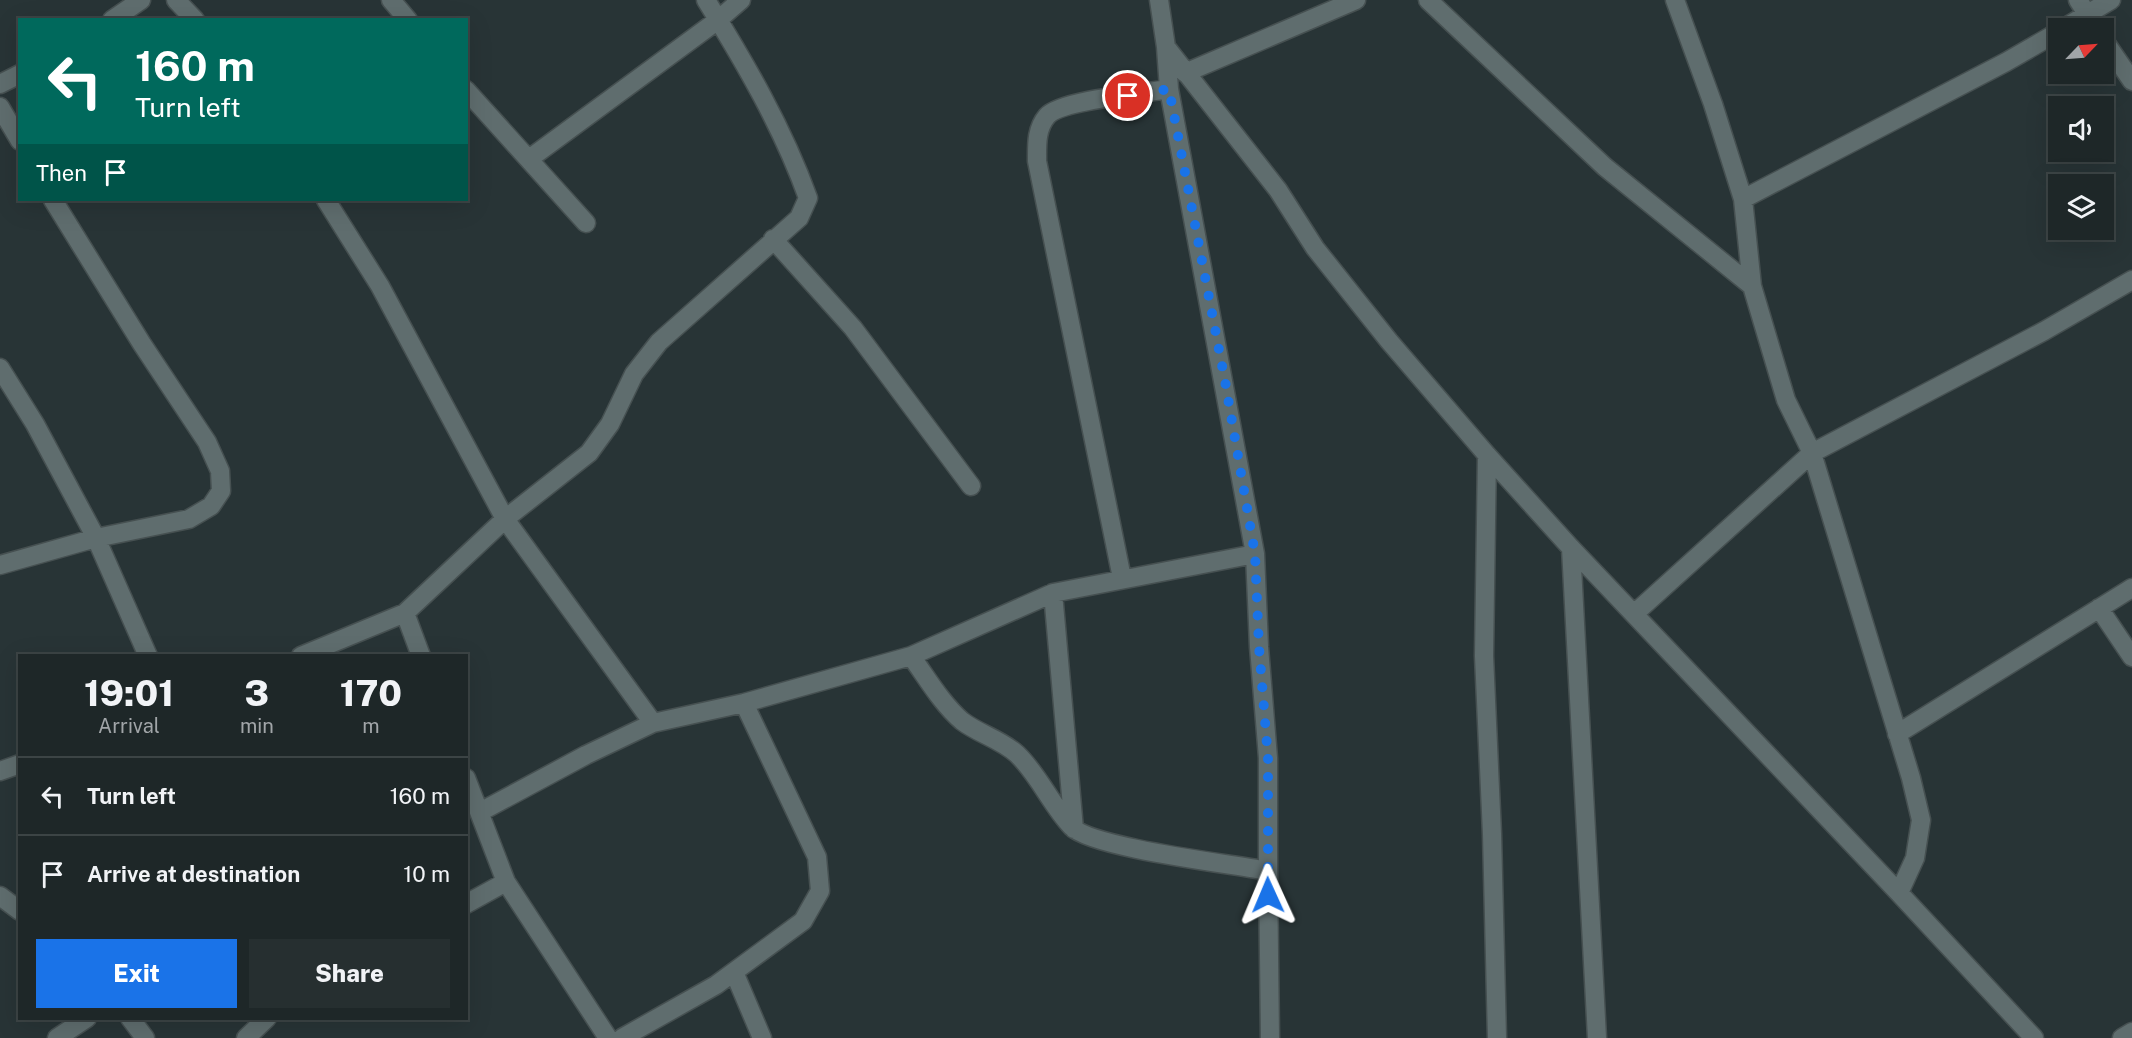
<!DOCTYPE html>
<style>
:root{--surface:#1e2728;--page:#262f30;--text:#f1f3f6;--muted:#a1a5a8;--line:#3c4445;--accent:#1a73e8}
body{margin:0;font-family:"Public Sans",sans-serif;background:var(--page);color:var(--text);height:100vh;display:flex;flex-direction:column;font-size:22px;white-space:nowrap}
*{box-sizing:border-box;margin:0}
p{font-size:20px;color:var(--muted)}
.icon{flex:none;width:33px;height:33px;fill:none;stroke:currentColor;stroke-width:2;stroke-linecap:round;stroke-linejoin:round}
.map{position:relative;flex:1;overflow:hidden}
.panel{position:absolute;left:18px;top:654px;width:450px;height:366px;display:flex;flex-direction:column;background:var(--surface);border-radius:0px;box-shadow:0 6px 24px #0002,0 0 0 2px var(--line)}
.panel>*{flex:none}
.hud{position:absolute;left:18px;top:18px;width:450px;height:183px;border-radius:0px;box-shadow:0 6px 24px #0002,0 0 0 2px var(--line);background:#00695c;color:#fff;overflow:hidden}
.needle{width:39px;rotate:65deg}
.fabs{position:absolute;left:2048px;top:18px;display:grid;gap:12px}
.fabs a{display:grid;place-items:center;width:66px;height:66px;border-radius:0px;background:var(--surface);box-shadow:0 6px 24px #0002,0 0 0 2px var(--line);font-size:30px}
.pin{position:absolute;display:grid;place-items:center;width:51px;height:51px;color:#fff;margin:-26px;border:3px solid #fff;border-radius:50%;box-shadow:0 2px 6px #0007}
.me{position:absolute;width:66px;margin:-33px;rotate:359deg;stroke-linejoin:round;filter:drop-shadow(0 0 4px #0008)}
.turn{display:flex;align-items:center;gap:21px;height:126px;padding:0 18px;font-size:27px}
.turn .icon{width:78px;height:78px;stroke-width:2.5}
.turn b{display:block;font-size:42px;line-height:51px}
.then{display:flex;align-items:center;height:57px;padding:0 18px;background:#0003;gap:12px;font-size:22px}
.eta{display:flex;justify-content:space-evenly;align-items:center;height:102px;text-align:center}
.eta b{font-size:36px;font-weight:800;line-height:42px}
.cta{display:flex;gap:12px;margin-top:auto;padding:12px 18px}
.cta a{flex:1;height:69px;border-radius:0px;background:var(--accent);color:#fff;font-size:24px;font-weight:800;line-height:69px;text-align:center}
.cta a+a{background:var(--page);color:var(--text)}
ul{padding:0;list-style:none}
li{display:flex;align-items:center;gap:18px;height:78px;padding:0 18px;border-top:2px solid var(--line)}
li div{flex:1}
li b{display:block;font-size:22px}
li em{font-style:normal}
.map>svg:first-child{display:block}
</style>
<div class="map">
<svg width="2132" height="1038" viewBox="0 0 2132 1038">
<rect width="100%" height="100%" fill="#283436"/>
<g fill="none" stroke-linecap="round" stroke-linejoin="round">
<defs>
<path id="minor" d="M176,0l19,20
M391,0l17,20
M1159,0l7,47 3,42 86,465 4,93 9,111v113l2,167
M1428,0l177,167 147,119
M1675,0l38,104 30,95 9,87 34,114 26,53 99,325 10,42 -6,38 -16,35
M2078,0l18,28
M112,20l29,-20
M2064,28l47,-28
M2103,39l29,42
M1166,47l112,143 37,58 74,93 98,114 84,93 328,345 135,145
M1185,73l171,-73
M0,84l20,-10
M466,90l120,133
M0,107l20,34
M529,159l189,-139 23,-20
M1743,199l263,-137 52,-30
M326,200l54,86 125,233 148,204
M773,239l80,89 118,158
M0,368l35,56 61,114 52,118
M1487,455l-3,201 8,178 5,204
M1571,548l26,490
M0,565l96,-27 93,-19 22,-13 10,-15 -1,-20 -13,-29 -65,-98 -89,-144
M1122,578l-85,-417c0,-16 -1,-32 10,-45 14,-16 98,-23 122,-27
M1053,593l21,236
M2099,608l33,49
M405,613l16,43
M1634,614l178,-161 232,-122 88,-51
M301,656l104,-43 100,-94 84,-66 21,-29 24,-50 25,-32 140,-124 9,-20c-25,-70 -63,-135 -102,-198
M911,656c16,22 31,48 51,65 17,13 38,18 55,33 22,21 34,51 55,73 21,21 160,37 196,44
M1897,734l235,-146
M0,771l20,-7
M466,778l40,104 102,156
M480,812l106,-57 67,-32 91,-20 167,-47 142,-63 202,-39
M0,896l20,15
M466,904l40,-22
M734,972l28,66
M130,1018l15,20
M57,1038l30,-20
M246,1038l21,-20
M622,1038l94,-53 87,-64 17,-30 -3,-34 -73,-154
M2122,1038l10,-6"/>
</defs>
<use href="#minor" stroke="#465051" stroke-width="21"/>
<use href="#minor" stroke="#5f6d6e" stroke-width="18"/>
</g>
<g fill="none" stroke-linecap="round" stroke-linejoin="round">
<path stroke="#1a73e8" stroke-width="10" stroke-dasharray="0 18" d="M1128,96l41,-7 56,292 30,173 4,93 9,111v137"/>
</g>
</svg>
<div class="fabs">
<a><svg class="needle" viewBox="-14 -14 28 28"><path d="M0-13l5 13h-10z" fill="#e53935"/><path d="M0 13l5-13h-10z" fill="#a1a5a8"/></svg></a>
<a><svg class="icon" aria-label="sound" viewBox="0 0 24 24"><path d="M4 9h4l5-4v14l-5-4H4zM17 9q2 3 0 6"/></svg></a>
<a><svg class="icon" aria-label="layers" viewBox="0 0 24 24"><path d="M12 4l9 5-9 5-9-5zM3 14l9 5 9-5"/></svg></a>
</div>
<div class="pin" style="left:1128px;top:96px;background:#d93025"><svg class="icon" aria-label="arrive" viewBox="0 0 24 24"><path d="M6 21V4h12l-3 4 3 4H6"/></svg></div>
<svg class="me" style="left:1268px;top:895px" viewBox="-20 -20 40 40"><path d="M0-17L14 15 0 8-14 15z" fill="#1a73e8" stroke="#fff" stroke-width="4"/></svg>
<div class="hud">
<div class="turn"><svg class="icon" aria-label="left" viewBox="0 0 24 24"><path d="M17 20v-9H6M10 6l-5 5 5 5"/></svg><div><b>160 m</b>Turn left</div></div>
<div class="then">Then<svg class="icon" aria-label="arrive" viewBox="0 0 24 24"><path d="M6 21V4h12l-3 4 3 4H6"/></svg></div>
</div>
<section class="panel">
<div class="eta">
<div><b>19:01</b><p>Arrival</p></div>
<div><b>3</b><p>min</p></div>
<div><b>170</b><p>m</p></div>
</div>
<ul>
<li><svg class="icon" aria-label="left" viewBox="0 0 24 24"><path d="M17 20v-9H6M10 6l-5 5 5 5"/></svg><div><b>Turn left</b></div><em>160 m</em></li>
<li><svg class="icon" aria-label="arrive" viewBox="0 0 24 24"><path d="M6 21V4h12l-3 4 3 4H6"/></svg><div><b>Arrive at destination</b></div><em>10 m</em></li>
</ul>
<div class="cta"><a>Exit</a><a>Share</a></div>
</section>
</div>
